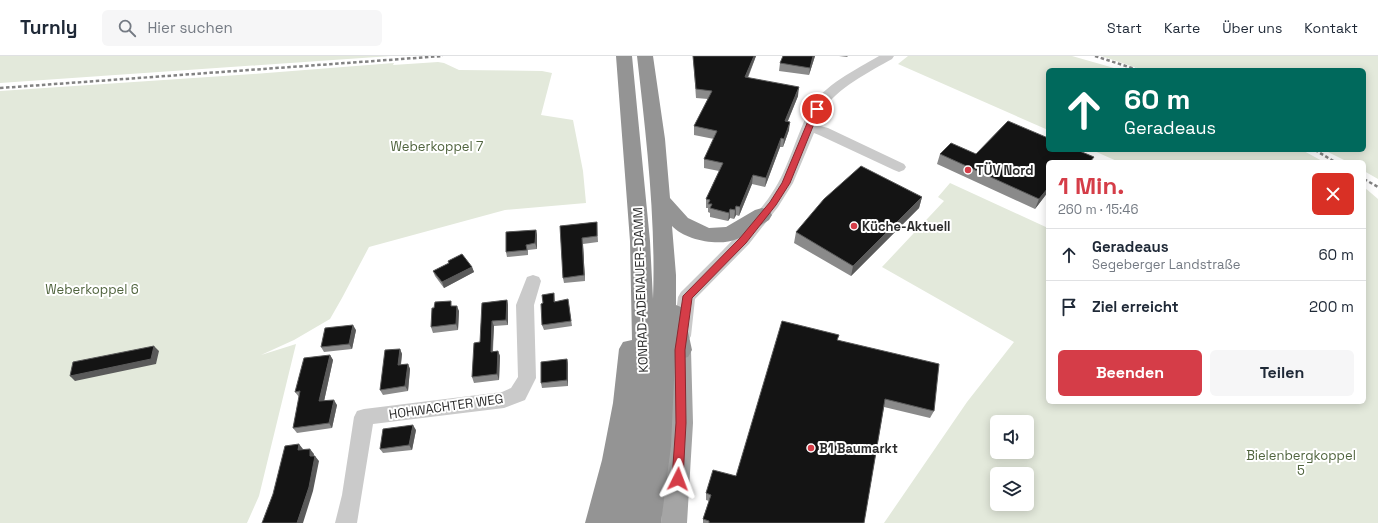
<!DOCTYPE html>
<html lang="de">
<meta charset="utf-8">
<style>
:root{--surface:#fff;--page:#f6f6f7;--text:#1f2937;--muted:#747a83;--line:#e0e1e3;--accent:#d53d48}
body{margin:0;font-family:"Space Grotesk",sans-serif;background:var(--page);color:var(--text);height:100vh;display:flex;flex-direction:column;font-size:15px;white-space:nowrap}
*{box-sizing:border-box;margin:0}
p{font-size:13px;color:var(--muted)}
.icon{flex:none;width:22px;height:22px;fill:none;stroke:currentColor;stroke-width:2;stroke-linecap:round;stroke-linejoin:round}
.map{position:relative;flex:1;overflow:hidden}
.side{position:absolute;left:1046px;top:104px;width:320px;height:244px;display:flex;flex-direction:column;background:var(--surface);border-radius:6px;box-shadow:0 2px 10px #0003}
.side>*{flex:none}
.top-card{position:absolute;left:1046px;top:12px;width:320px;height:84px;border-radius:6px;box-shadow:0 2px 10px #0003;background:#00695c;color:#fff;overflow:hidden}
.tools{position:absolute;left:990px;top:359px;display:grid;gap:8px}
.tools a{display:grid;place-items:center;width:44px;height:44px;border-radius:6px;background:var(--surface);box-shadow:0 2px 10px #0003;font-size:20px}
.pin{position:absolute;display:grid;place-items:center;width:34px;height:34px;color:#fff;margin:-17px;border:2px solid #fff;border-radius:50%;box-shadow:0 1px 4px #0007}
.me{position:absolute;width:44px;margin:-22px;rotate:3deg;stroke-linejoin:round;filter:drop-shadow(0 0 3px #0008)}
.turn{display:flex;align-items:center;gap:14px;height:84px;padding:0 12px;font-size:18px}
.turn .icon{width:52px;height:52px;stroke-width:2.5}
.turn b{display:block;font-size:28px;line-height:34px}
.round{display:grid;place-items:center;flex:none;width:42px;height:42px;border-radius:6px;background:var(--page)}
.summary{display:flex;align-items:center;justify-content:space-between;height:68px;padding:0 12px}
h1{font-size:24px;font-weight:600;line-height:30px;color:var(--accent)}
.cta{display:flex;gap:8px;margin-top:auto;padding:8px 12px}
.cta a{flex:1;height:46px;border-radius:6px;background:var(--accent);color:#fff;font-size:16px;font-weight:600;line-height:46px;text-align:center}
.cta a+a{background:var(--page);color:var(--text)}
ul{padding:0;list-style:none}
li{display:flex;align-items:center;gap:12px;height:52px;padding:0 12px;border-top:1px solid var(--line)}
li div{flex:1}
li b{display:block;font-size:15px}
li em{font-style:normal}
header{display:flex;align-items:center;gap:24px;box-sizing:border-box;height:56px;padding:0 20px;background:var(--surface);border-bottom:1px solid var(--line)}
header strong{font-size:19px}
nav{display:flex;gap:22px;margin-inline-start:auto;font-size:14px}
.search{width:280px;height:36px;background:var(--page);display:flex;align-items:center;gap:10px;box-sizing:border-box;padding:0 14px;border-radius:6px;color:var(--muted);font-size:15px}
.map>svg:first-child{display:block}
</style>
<header>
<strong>Turnly</strong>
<div class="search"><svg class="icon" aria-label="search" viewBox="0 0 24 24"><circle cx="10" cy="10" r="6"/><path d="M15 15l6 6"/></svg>Hier suchen</div>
<nav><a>Start</a><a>Karte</a><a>Über uns</a><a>Kontakt</a></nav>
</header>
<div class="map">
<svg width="1378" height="467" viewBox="0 0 1378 467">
<rect width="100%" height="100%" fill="#fff"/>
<path fill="#e3e9db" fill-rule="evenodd" d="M0,0h391l-391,27z
M908,0h164l49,14h-73v60l-150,-66z
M1101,0h277v123l-14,-8v-9h-16l-24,-12h40v-80h-221z
M438,6l6,1 15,7 83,1 10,2 -11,42 32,5 10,51 3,32 -81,7 -136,37 -27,51 -12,21 -36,21 -33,15 35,-11 -37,152 -12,27h-247v-432l253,-17 141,-11 -1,2z
M1092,94h210l22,12h-205z
M950,127l98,45v174h316v-215l14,12v324h-494l83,-121 47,-60 -132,-75 62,-66 -6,-4zM997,366h30v30h-30zM997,418h30v30h-30z"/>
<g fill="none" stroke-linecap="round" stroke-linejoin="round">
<path fill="#cacaca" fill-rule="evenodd" d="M879,0h15l-2,3c-21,12 -57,30 -69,52 -2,5 -4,10 -6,14l11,3 76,36 2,3 -2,3 -5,2 -5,-2 -75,-35 -5,-2 -21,50 -15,24 -29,37 -54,55 -4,37 -3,5 -6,2 -6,-2 -3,-5 5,-39 3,-5c30,-30 61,-59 87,-93 20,-27 27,-61 42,-90 12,-23 47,-40 69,-53z
M533,219l6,2 2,4 -7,24 2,73 -11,22 -21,8 -131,16 -16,99h-22l7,-28 12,-78 3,-6 7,-2 138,-17 9,-4 7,-11 -2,-72 11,-28z"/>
<path fill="#a5a5a5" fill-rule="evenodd" d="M680,285l8,3 3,6 2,73 -6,100h-26l8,-100v-73l3,-6z"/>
<path fill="#949494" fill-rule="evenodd" d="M616,0h16l18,185 3,58c3,-80 -7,-164 -16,-243h16l12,83 5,59 18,20 21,10 17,-1 29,-17 7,-2 7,2 3,5 -3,5c-10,6 -21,15 -32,19 -18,8 -52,1 -65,-13l4,49v30l5,2 3,6 8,37 -4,7 -8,2 -5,-1 -4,88 -10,77h-76l17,-63 11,-57 6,-54 4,-7 9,-2 -2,-99z"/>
<path stroke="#828282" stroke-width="2.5" stroke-dasharray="3.5 2.5" stroke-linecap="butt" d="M1095,0l43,14
M0,32l443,-32
M1315,94l20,12
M1364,123l14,8"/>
</g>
<path fill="#8a8a8a" d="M693,0h63l-8,22 50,18 -10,25 1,9 -6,17h-3l-15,40 -13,-3 -13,32 -3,-1 -2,4 -4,-1 -2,3 -18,-4v-4l-2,-1v-4h-2v-9l13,-28 -15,-3v-9l10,-20 -20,-4v-9l14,-27 -12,-1z
M815,0l-6,19 -30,-4 1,-8z
M839,0h9l-1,1z
M940,98h36l72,8v30l-13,17 -98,-45z
M922,141l-3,11 -68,68 -57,-33 2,-11z
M597,166l1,20 -15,2 2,37 -21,2 -1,-5 -3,-52z
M536,174l1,5v14l-9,1v5l-21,2 -1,-5z
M472,211l2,5 -30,16 -9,-12 -2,-5z
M554,237l1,8 14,4 3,21 -28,4 -2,-5 1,-22z
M507,244l1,5v20l-14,1 -1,25h5l2,5 -1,24 -25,3 -2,-6 8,-35 2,-39z
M453,250l6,5 -1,19 -25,3 -2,-6z
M356,274l-4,19 -28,3 -3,-5z
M837,284l97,71 -4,7 -46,-11 -20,116h-161v-4l6,-18 -3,-1v-7l30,-17z
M400,293l2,5 -1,11 7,-1 2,5 -2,22 -25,4 -3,-5z
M330,299l3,5 -9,41 13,4 -5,23 -35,5 -4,-5 6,-31 -4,-5z
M567,303l1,5v22l-26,2 -1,-5z
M416,374l-4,20 -29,3 -3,-4z"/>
<path fill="#5a5a5a" d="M754,0h2l-12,30 1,-9z
M813,0h2l-6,19 1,-7z
M799,31l-1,9 -14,34 1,-9z
M790,66l-1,8 -6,17 1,-8z
M781,82l-1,9 -15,40 1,-9z
M753,119l-1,9 -13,32 1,-9z
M1048,132v4l-13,17 4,-10z
M922,141l-3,11 -68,68 2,-10z
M736,150v9l-2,4 1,-9z
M730,153v9l-2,3 1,-8z
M536,174l1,5v14l-2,-6z
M582,182l1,6 2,37 -1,-6z
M472,211l2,5 -30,16 -2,-6z
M507,244l1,5v20l-2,-5z
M457,250l2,5 -1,19 -2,-6z
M492,265l2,5 -2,31 -1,-5z
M353,269l3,5 -4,19 -3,-5z
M154,290l5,5 -3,13 -81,17 -5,-5z
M400,293l2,5 -2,16 -2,-5z
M498,295l2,5 -1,24 -2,-6z
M330,299l3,5 -10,46 -4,-5z
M567,303l1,5v22l-1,-6z
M408,308l2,5 -2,22 -3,-5z
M334,344l3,5 -5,23 -3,-5z
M413,369l3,5 -4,20 -3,-5z
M299,388l4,5 -1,6 -4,-5z
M310,393l4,5 -1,7 -3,-5z
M315,400l4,5 -6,30 -10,32h-6z"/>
<path fill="#141414" stroke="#5a5a5a" d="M693,0h61l-9,21 54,10 -14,34 5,1 -6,17 -3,-1 -15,40 -13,-3 -13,32 -4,-1 -1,4 -5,-1 -1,4 -19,-5 2,-4h-4l2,-4 -4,-1 17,-36 -19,-4 13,-28 -23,-5 18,-35 -16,-2z
M783,0h30l-3,12 -30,-5z
M1008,65l40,17v12h29l17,7 -4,5h-42v26l-9,11 -99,-45 11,-11 25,11z
M861,110l61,31 -69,69 -57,-34 28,-33z
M597,166v14l-15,2 2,37 -21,3 -3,-52z
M536,174l-1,13 -9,2 1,5 -21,2v-20z
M462,198l10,13 -30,15 -9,-11 16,-8 -1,-2z
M554,237v9l14,-3 3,22 -29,4 -1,-21 2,-1 -1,-8z
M507,244l-1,20 -14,1 -1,31 7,-1 -1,23 -25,3 2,-34 6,-1 2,-39z
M451,245v5h6l-1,18 -25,3 1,-19h2l1,-6z
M782,265l57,14 -2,5 102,24 -5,47 -49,-12 -21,124h-155v-2l-6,-2 8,-24 -5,-2 7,-23 23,6z
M353,269l-4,19 -28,3 4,-19z
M154,290l-3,13 -81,17 3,-14z
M400,293l-2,16 10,-1 -3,22 -25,4 5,-40z
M330,299l-11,46 15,-1 -5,23 -36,5 7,-37 -5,1 9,-34z
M567,303v21l-26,3v-21z
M413,369l-4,20 -29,4 3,-20z
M299,388l-1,6 12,-1v7h5l-6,31 -12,36h-35l11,-29 12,-48z"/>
<path fill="#d53d48" stroke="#8a282f" d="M817,51l3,2 -30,74 -14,22 -30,38 -54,55 -7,52 1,73 -3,56 -1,3 -4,2 -4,-2 -2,-3 4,-56 -1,-73 8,-54 57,-58 30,-36 12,-19 31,-74z"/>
<g fill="#d53d48" stroke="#fff" stroke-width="1.5">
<circle cx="968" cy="114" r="4"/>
<circle cx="854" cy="170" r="4"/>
<circle cx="811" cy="392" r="4"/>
</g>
<g text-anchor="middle" stroke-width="4" stroke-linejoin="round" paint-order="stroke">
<g font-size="13" fill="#50643e" stroke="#fff">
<text x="437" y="95">Weberkoppel 7</text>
<text x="92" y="238">Weberkoppel 6</text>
<text x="1301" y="404">Bielenbergkoppel<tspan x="1301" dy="15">5</tspan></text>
</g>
<g font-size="13" font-weight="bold" fill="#2d2d2d" stroke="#fff" text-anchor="start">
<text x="976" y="119">TÜV Nord</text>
<text x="862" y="175">Küche-Aktuell</text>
<text x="819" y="397">B1 Baumarkt</text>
</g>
<g font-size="13" fill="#2d2d2d" stroke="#fff">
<text transform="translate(640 234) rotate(-92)" y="5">KONRAD-ADENAUER-DAMM</text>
<text transform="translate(446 350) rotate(-8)" y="5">HOHWACHTER WEG</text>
</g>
</g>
</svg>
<div class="tools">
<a><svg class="icon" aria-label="sound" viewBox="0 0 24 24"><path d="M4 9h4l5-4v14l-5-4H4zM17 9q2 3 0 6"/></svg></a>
<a><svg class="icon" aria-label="layers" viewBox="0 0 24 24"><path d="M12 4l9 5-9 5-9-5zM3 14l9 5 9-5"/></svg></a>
</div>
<div class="pin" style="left:817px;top:53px;background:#d93025"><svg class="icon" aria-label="arrive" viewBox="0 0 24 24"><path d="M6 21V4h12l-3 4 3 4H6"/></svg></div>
<svg class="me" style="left:678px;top:423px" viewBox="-20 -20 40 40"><path d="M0-17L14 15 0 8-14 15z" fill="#d53d48" stroke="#fff" stroke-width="4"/></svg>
<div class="top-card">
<div class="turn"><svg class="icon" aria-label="ahead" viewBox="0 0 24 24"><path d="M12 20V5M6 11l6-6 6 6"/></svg><div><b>60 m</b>Geradeaus</div></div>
</div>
<section class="side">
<div class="summary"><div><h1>1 Min.</h1><p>260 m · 15:46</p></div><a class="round" style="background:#d93025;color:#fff"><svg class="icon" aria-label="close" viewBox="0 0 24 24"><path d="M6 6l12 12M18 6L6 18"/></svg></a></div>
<ul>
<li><svg class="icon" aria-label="ahead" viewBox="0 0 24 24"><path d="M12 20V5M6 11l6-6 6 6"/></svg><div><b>Geradeaus</b><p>Segeberger Landstraße</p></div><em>60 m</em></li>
<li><svg class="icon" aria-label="arrive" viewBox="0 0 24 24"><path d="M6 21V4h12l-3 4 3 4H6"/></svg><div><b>Ziel erreicht</b></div><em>200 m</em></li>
</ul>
<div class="cta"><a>Beenden</a><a>Teilen</a></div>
</section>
</div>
